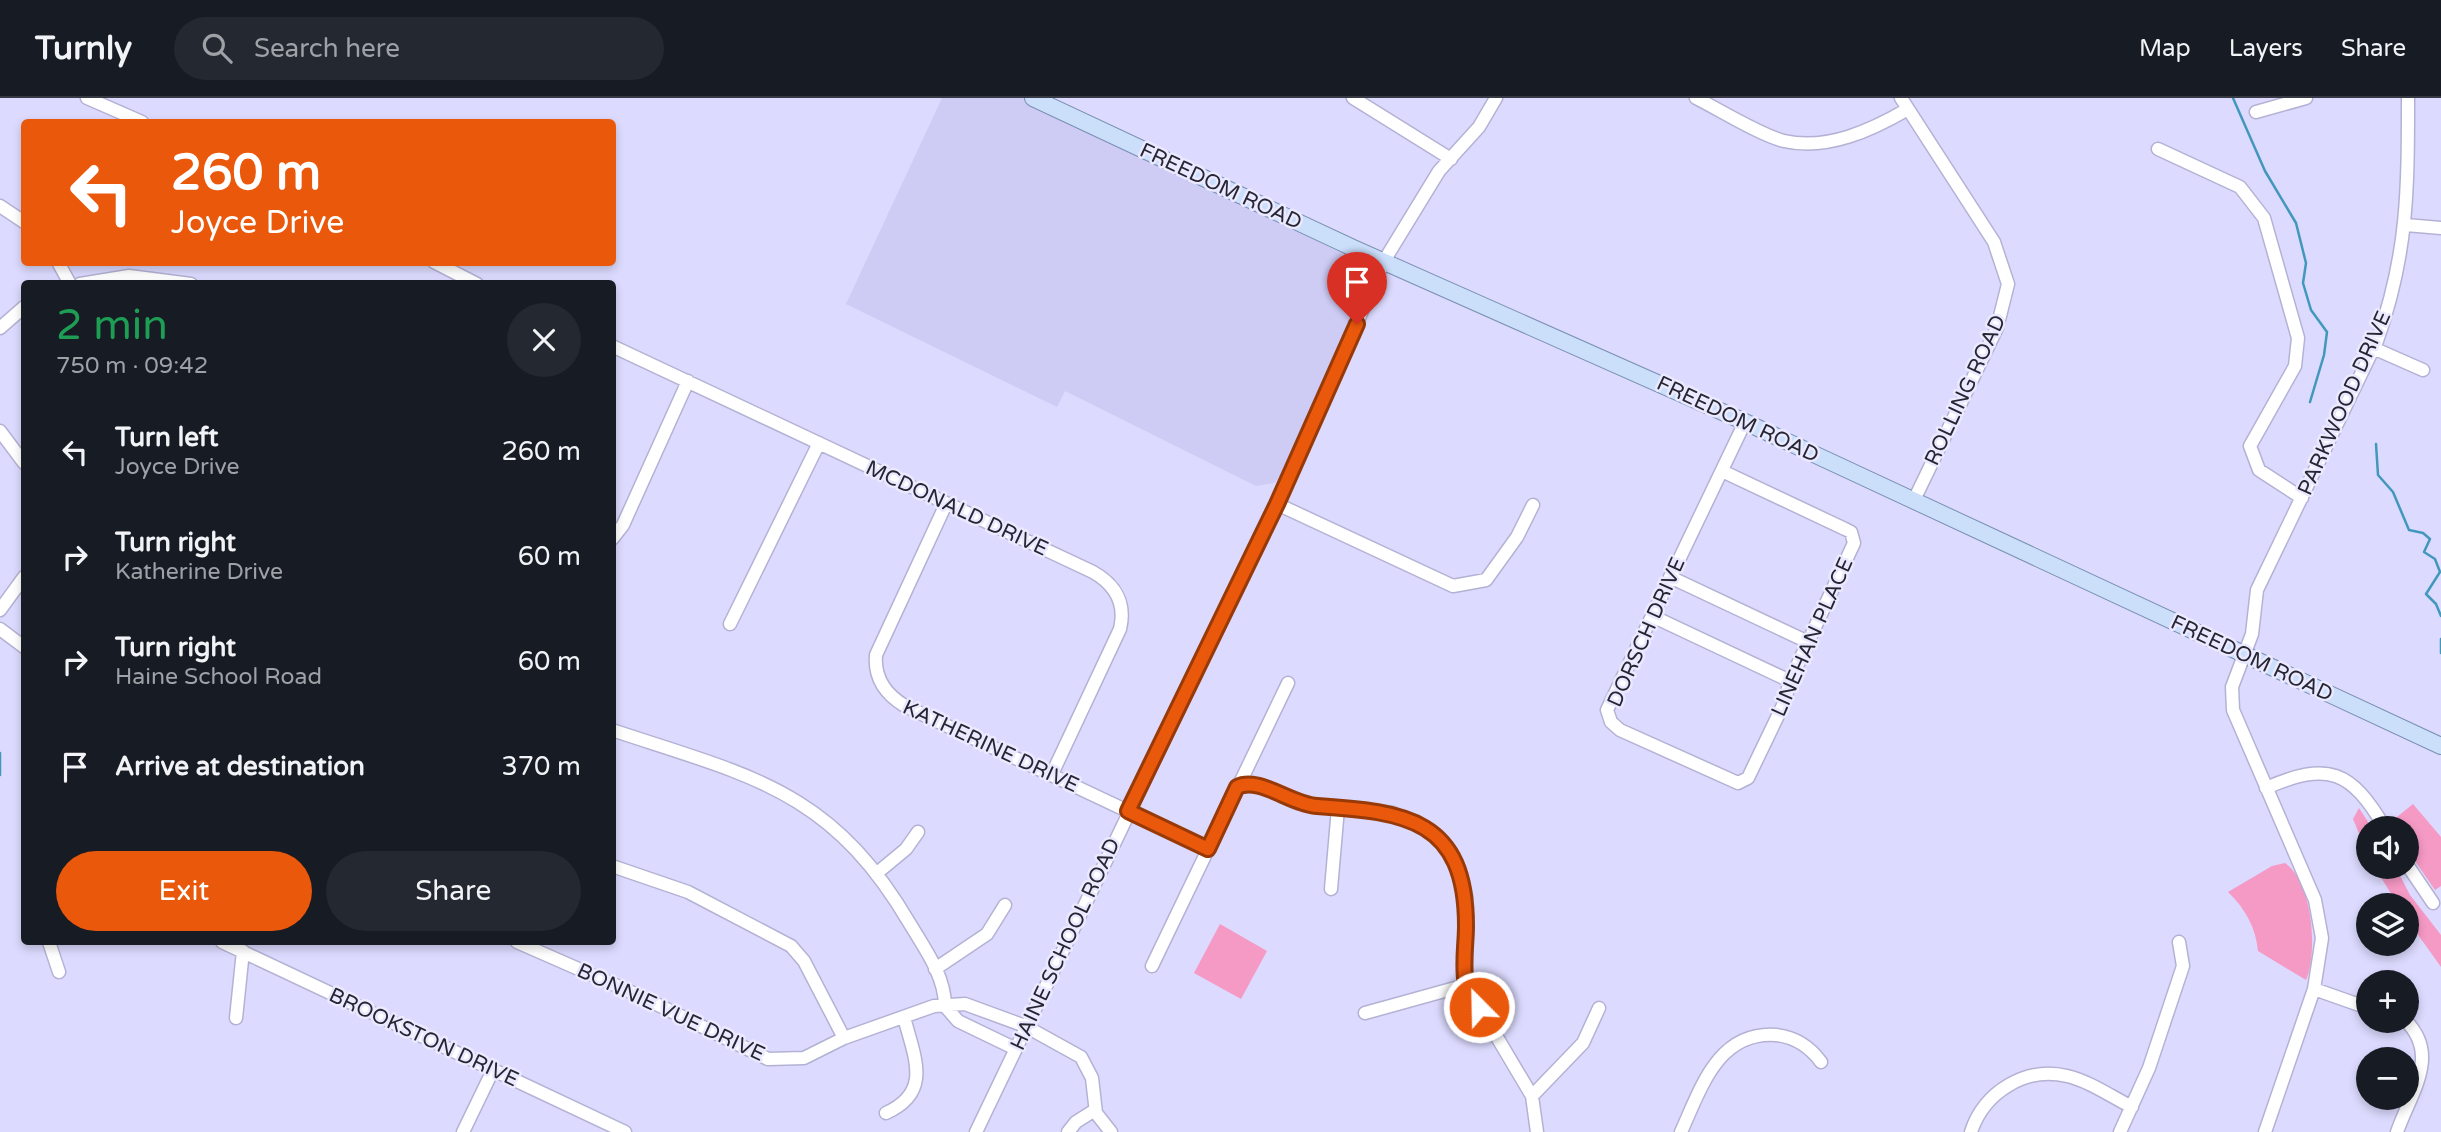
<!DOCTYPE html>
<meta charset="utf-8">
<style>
:root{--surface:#171b24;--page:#242831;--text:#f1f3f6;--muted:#9ea1a6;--line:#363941;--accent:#ea580c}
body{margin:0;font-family:"Varela Round",sans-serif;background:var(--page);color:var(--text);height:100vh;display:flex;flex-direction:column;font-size:26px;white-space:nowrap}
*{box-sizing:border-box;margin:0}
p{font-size:23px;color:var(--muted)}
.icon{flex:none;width:38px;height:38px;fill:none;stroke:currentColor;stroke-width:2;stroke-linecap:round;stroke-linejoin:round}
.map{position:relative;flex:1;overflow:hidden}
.drawer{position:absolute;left:21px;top:182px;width:595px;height:665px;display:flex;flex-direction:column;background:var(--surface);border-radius:7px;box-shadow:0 4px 10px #0003}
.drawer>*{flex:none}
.hud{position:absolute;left:21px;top:21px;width:595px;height:147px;border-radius:7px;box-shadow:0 4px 10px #0003;background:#ea580c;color:#fff;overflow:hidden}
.buttons{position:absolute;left:2356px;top:718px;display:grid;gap:14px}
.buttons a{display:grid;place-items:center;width:63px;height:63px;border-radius:50%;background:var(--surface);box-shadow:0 4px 10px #0003;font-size:35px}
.pin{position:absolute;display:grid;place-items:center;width:60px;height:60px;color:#fff;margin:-72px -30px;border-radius:50% 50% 50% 0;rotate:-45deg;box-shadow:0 0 7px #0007}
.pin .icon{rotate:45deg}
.me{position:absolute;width:77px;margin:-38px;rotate:337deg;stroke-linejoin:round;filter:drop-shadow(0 0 5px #0008)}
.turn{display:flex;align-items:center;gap:24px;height:147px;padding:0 35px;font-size:32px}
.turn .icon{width:91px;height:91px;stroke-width:2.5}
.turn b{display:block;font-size:49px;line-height:60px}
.round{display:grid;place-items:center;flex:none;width:74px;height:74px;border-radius:37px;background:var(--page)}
.overview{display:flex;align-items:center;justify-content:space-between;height:119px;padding:0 35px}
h1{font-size:42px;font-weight:600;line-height:52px;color:#1e9e55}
.action{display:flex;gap:14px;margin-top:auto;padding:14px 35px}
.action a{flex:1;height:80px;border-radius:42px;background:var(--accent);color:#fff;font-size:28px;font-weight:600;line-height:80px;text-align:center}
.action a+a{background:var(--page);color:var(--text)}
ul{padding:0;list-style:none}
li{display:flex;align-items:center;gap:21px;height:105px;padding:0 35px}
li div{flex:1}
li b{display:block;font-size:26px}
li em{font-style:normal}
header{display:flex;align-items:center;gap:42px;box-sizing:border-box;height:98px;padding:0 35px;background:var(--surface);border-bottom:2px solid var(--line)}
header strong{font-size:33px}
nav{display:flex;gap:38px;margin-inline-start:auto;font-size:24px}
.search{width:490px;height:63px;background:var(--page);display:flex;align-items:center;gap:18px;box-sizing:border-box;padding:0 24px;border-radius:38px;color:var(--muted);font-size:26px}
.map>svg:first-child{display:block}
</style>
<header>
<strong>Turnly</strong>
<div class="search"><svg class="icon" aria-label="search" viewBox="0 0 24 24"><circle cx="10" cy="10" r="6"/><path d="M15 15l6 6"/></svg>Search here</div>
<nav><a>Map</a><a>Layers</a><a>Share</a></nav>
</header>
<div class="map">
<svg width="2441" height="1034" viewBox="0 0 2441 1034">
<rect width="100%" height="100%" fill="#dcdafe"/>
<path fill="#cecbf5" d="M942,0h93l328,166 1,22 -85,192 -5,5 -18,3 -191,-95 -8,16 -211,-103z"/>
<path fill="#f599c5" d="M2413,706l28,33v49l-6,4 -29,-42v-20h-16l-3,-3z
M2359,710l13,20h-4v27l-15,-36z
M2285,765c28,19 33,89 21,117l-48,-29c-2,-23 -13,-43 -30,-59l44,-26z
M2374,768h21l15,29 31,40v32l-35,-49v-13h-8z
M1220,826l47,27 -26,48 -47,-26z"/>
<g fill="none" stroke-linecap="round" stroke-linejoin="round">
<path stroke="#4298bc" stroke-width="2.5" d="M2233,0l32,73 31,52 10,40 -3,20 8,27 16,22 -3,23 -14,47
M2376,346l2,31 15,17 16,38 14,3 7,6 -6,13 11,7 5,13 -14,22 10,10 5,12
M2441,541v14
M0,655v22"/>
<defs>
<path id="minor" d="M87,0l55,24
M1353,0l98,61
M1696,0c24,12 64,37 88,43 43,10 88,-11 124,-32
M1901,0l93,144 14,42 -11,44 -83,172
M2256,14l50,-14
M2158,51l82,38 24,31 34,120 -3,28 -45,80 9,24 43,28
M0,108l24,16
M2406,127l35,3
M58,164l12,22
M434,164l43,22
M80,186l49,-8 62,8
M0,230l24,-21
M612,248l481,226c23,13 33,32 27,57l-68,145
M2373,250l50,22
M0,333l24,32
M1722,373l123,58 6,3 3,11 -64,138 -6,22 -36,75 -10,5 -118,-53 -9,-8 -4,-12 138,-288
M946,406l-70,151c-2,23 9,39 29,51l303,143
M1277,406l176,82 33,-6 31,-43 16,-32
M612,441l11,-14 65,-144
M1670,479l138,65
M0,512l24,-33
M1652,518l138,65
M730,526l89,-181
M0,531l24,18
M612,632c138,46 219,59 298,194 15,25 35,52 35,82
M1237,689l16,-4 44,20 96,10 27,12 22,18 16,24 8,29v89l66,111 5,36
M2266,690c62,-27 85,-18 119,40
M2406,765l27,40
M612,768l76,26 103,54 13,15 40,77
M877,775l29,-24 12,-17
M1331,791l7,-81
M49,844l10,30
M222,844l403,190
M517,844l123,54 128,63 36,-1 40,-20 90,-32 31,-2 60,22 56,31 11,21 4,35 15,19
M1152,868l136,-283
M935,871l52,-35 18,-29
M2314,891l54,19
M945,908l13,15 58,28
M1365,915l101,-28
M236,920l7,-67
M1532,998l51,-53 16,-35
M886,1015c47,-21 28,-56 18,-96
M463,1034l30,-62
M976,1034l301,-628 107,-243 55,-90 40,-44 17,-29
M1068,1034l8,-10 19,-12
M1681,1034c20,-44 37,-101 95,-97 19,2 34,12 45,27
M1971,1034c13,-40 55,-66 96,-56 22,5 45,21 65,31
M2120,1034l29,-64 34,-102 -4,-24
M2265,1034l49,-143 8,-51 -7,-38 -82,-190 -1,-23 20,-53 5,-44 120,-249c31,-87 31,-152 31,-243
M2397,1034c14,-40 44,-77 8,-112"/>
<path id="major" d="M1033,0l320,150 392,174 696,324"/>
</defs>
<use href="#minor" stroke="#b4b2d4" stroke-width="15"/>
<use href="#major" stroke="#7b90b3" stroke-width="18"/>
<use href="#minor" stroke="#fff" stroke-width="12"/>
<use href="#major" stroke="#cbdffb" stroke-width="16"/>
</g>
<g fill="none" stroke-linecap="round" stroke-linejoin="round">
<defs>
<path id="route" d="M1357,226l-80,180 -149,307 80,38 29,-62c22,-11 53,17 80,19 89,6 149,13 149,120 0,18 -4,41 0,59 2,7 9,16 13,22"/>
</defs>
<use href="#route" stroke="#983908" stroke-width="18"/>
<use href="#route" stroke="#ea580c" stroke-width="12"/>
</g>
<g text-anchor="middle" stroke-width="5" stroke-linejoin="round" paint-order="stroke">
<g font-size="21" fill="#262532" stroke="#eae9ff">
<text transform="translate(1221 88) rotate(25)" y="7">FREEDOM ROAD</text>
<text transform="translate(1965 292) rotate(-65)" y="7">ROLLING ROAD</text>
<text transform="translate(2344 305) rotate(-66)" y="7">PARKWOOD DRIVE</text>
<text transform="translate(1738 321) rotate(25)" y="7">FREEDOM ROAD</text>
<text transform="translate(957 410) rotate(25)" y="7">MCDONALD DRIVE</text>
<text transform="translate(1646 534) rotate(-66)" y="7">DORSCH DRIVE</text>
<text transform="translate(1812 539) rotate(-66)" y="7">LINEHAN PLACE</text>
<text transform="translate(2252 560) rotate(25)" y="7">FREEDOM ROAD</text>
<text transform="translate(991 648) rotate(25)" y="7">KATHERINE DRIVE</text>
<text transform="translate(1065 846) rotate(-65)" y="7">HAINE SCHOOL ROAD</text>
<text transform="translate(671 914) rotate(25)" y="7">BONNIE VUE DRIVE</text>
<text transform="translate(424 939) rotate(25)" y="7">BROOKSTON DRIVE</text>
</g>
</g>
</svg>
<div class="buttons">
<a><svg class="icon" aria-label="sound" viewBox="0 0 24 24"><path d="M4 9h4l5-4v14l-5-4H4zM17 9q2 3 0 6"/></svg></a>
<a><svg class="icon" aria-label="layers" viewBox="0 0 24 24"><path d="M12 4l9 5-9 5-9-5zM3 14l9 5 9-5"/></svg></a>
<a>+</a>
<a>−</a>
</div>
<div class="pin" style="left:1357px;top:226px;background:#d93025"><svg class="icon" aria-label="arrive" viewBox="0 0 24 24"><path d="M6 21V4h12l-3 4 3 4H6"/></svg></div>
<svg class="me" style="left:1479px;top:909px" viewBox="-20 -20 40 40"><circle r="17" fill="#ea580c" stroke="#fff" stroke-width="3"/><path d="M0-11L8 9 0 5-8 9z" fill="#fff"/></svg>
<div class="hud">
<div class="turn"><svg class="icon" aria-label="left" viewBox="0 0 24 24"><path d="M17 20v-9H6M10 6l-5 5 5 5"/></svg><div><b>260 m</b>Joyce Drive</div></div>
</div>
<section class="drawer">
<div class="overview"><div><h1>2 min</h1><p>750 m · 09:42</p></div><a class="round"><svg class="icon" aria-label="close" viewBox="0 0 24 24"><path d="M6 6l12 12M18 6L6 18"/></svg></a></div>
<ul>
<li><svg class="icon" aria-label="left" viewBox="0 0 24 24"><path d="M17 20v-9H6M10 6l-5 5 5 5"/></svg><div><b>Turn left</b><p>Joyce Drive</p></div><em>260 m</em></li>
<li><svg class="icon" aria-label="right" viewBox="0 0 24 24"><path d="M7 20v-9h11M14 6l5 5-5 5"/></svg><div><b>Turn right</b><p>Katherine Drive</p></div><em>60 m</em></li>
<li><svg class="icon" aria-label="right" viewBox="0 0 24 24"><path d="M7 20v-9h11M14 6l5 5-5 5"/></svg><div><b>Turn right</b><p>Haine School Road</p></div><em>60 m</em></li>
<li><svg class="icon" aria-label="arrive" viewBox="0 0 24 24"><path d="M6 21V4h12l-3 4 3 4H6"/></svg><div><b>Arrive at destination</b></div><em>370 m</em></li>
</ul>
<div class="action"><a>Exit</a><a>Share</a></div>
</section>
</div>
